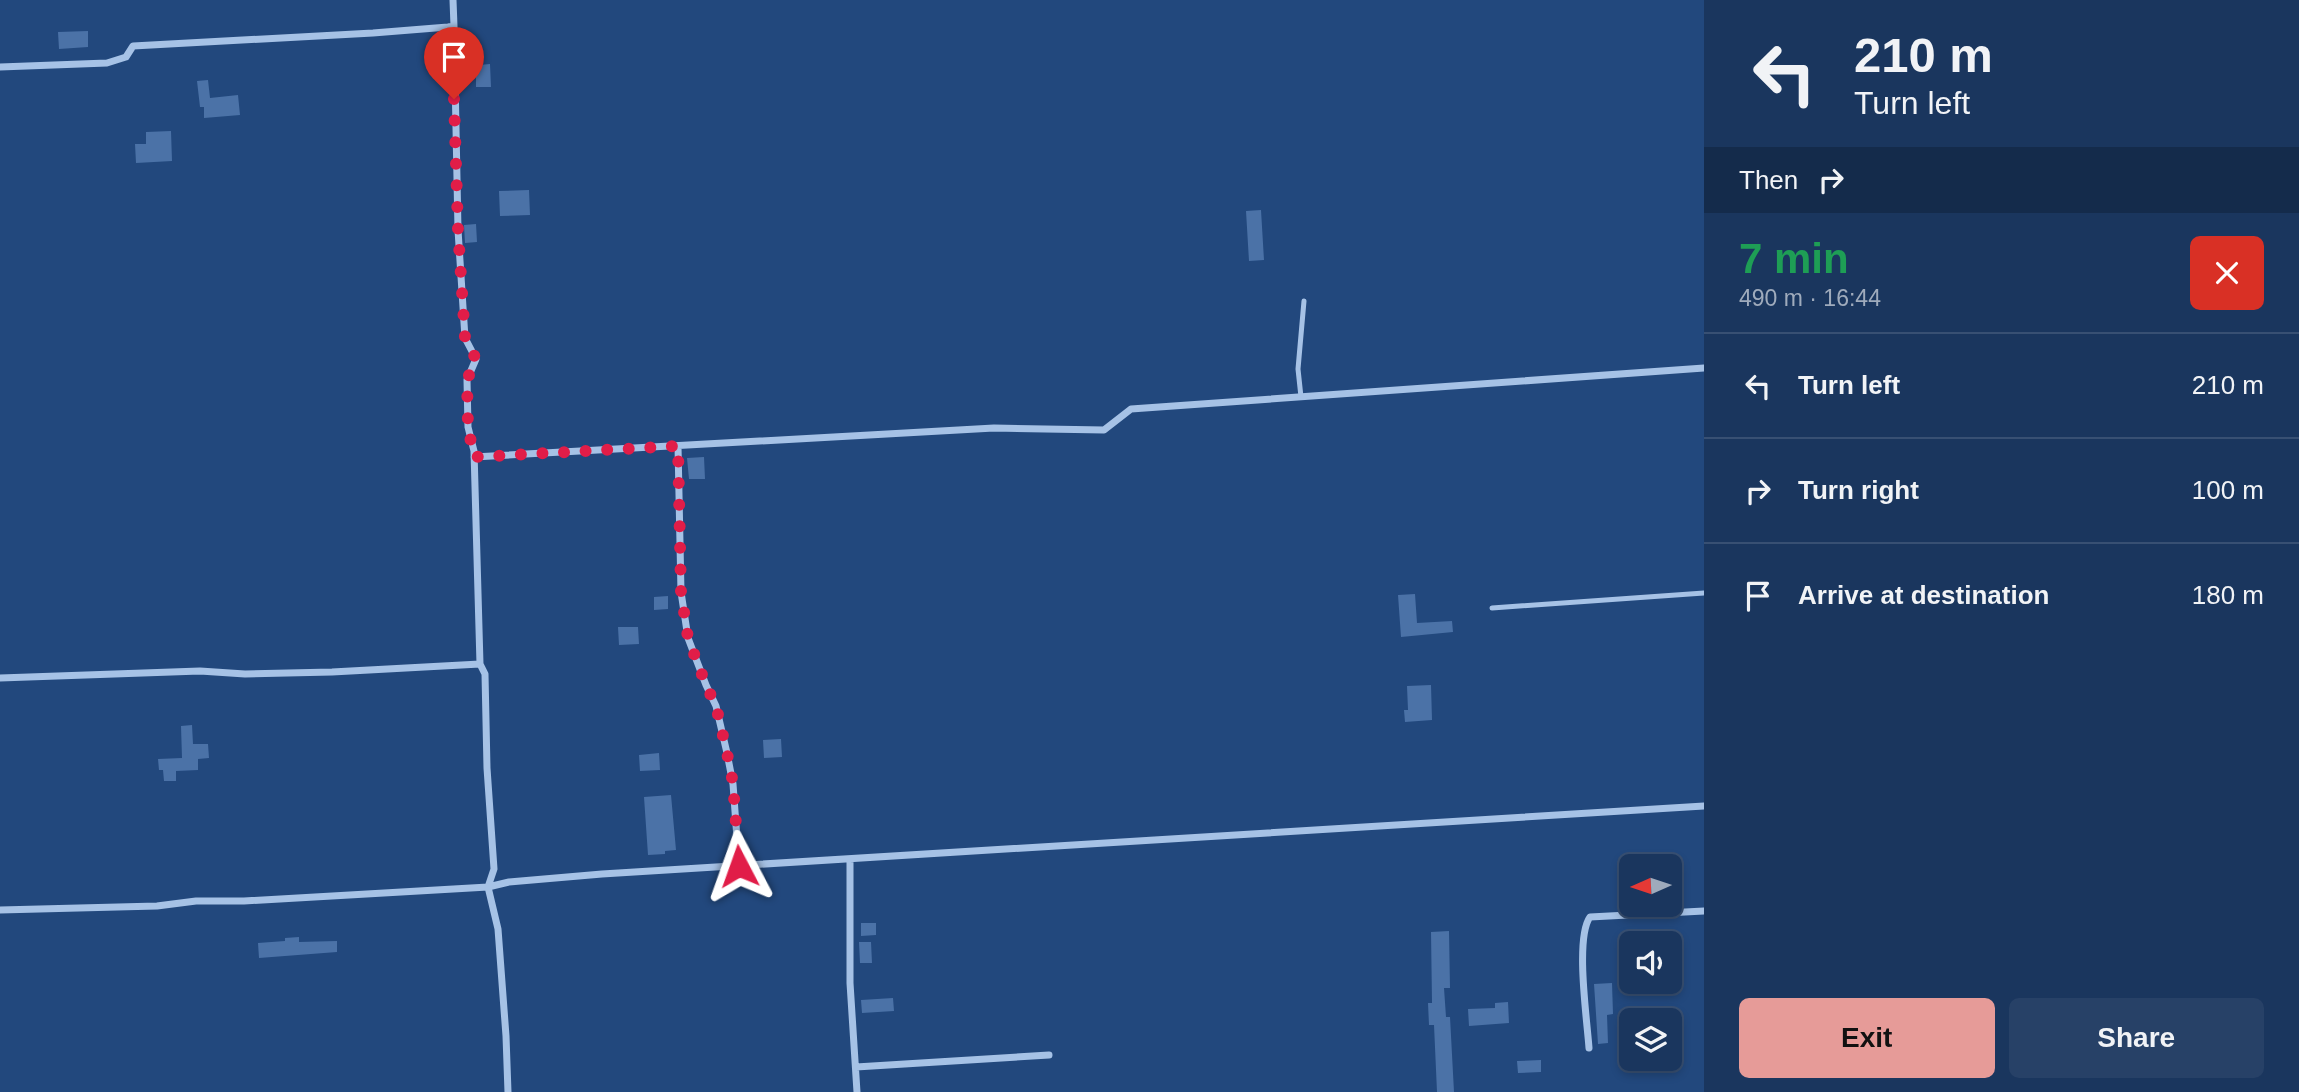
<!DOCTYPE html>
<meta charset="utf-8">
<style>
:root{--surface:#1a365e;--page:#274167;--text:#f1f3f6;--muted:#9fabbc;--line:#385073;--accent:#e69b98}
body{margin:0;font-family:Helvetica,sans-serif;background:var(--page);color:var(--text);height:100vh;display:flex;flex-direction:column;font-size:26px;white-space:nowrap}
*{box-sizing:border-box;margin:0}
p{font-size:23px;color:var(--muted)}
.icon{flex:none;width:38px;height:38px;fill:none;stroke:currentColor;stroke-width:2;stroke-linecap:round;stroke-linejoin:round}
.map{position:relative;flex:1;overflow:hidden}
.details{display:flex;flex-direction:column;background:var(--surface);width:595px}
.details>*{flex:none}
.banner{background:#1a365e;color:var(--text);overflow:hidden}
.needle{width:46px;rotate:267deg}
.tools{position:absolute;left:1619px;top:854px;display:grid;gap:14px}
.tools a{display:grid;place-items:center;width:63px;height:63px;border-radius:10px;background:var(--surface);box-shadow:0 4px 10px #0003,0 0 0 2px var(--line);font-size:35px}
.pin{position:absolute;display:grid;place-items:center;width:60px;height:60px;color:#fff;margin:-72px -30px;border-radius:50% 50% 50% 0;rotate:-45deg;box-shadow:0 0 7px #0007}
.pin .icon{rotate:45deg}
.me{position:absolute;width:77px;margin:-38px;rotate:356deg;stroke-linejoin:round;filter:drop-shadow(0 0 5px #0008)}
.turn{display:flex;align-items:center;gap:24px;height:147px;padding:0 35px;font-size:32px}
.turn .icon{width:91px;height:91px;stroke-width:2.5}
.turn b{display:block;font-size:49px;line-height:60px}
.then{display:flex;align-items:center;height:66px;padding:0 35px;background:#0003;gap:14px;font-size:26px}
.round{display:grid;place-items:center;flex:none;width:74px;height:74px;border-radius:10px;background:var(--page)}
.summary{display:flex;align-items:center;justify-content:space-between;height:119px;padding:0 35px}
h1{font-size:42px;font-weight:700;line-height:52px;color:#1e9e55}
.button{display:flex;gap:14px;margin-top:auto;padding:14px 35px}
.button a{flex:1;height:80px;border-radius:10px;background:var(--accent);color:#111;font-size:28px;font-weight:700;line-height:80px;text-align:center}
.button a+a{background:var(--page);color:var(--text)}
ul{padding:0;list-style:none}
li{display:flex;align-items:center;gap:21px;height:105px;padding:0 35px;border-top:2px solid var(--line)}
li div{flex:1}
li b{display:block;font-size:26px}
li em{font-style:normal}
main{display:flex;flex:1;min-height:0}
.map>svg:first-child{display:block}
</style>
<main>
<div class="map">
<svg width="1704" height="1092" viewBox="0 0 1704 1092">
<rect width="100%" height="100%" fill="#22487d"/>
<path fill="#4b72a7" d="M88,31v16l-29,2 -1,-17z
M490,64l1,23h-15v-15h3v-7z
M208,80l2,18 28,-3 2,20 -36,3v-11h-4l-3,-26z
M171,131l1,30 -36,2 -1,-19h11v-12z
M529,190l1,25 -30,1 -1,-25z
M1261,210l3,50 -15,1 -3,-50z
M476,224l1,18 -12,1 -1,-18z
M704,457l1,22h-16l-2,-21z
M1415,594l2,29 35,-2 1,11 -52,5 -3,-42z
M668,596v13l-14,1v-13z
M618,627h20l1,17 -20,1z
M1431,685l1,35 -27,2 -1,-12h4l-1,-24z
M192,725l1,19h15l1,14 -11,1v11l-22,1v10h-12l-1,-11h-4l-1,-11 24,-1 -1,-32z
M781,739l1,18 -18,1 -1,-18z
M659,753l1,17 -20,1 -1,-16z
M671,795l5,55 -11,1v3l-17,1 -4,-58z
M861,923h15v12l-15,1z
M1449,931l1,57h-6l2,29h4l4,75h-17l-3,-67h-5l-1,-22h4l-1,-71z
M299,937v5l38,-1v11l-78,6 -1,-15 27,-2v-3z
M859,942h12l1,21h-12z
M1612,983l1,31 -6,1 1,28 -10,1 -4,-60z
M893,998l1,13 -32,2 -1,-13z
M1508,1002l1,21 -40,3 -1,-17 27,-1v-5z
M1541,1060v12l-23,1 -1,-12z"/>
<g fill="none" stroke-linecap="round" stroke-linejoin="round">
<path stroke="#a6c2e6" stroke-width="5" d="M1301,397l-3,-28 6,-68
M1492,608l212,-15"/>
<path stroke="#a6c2e6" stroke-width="7" d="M454,26l4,204 7,108 11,21 -9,21 1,47 6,24 6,213 5,10 2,94 7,101 -6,18 10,42 8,107 2,56
M0,67l107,-4 19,-6 7,-11 240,-13 75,-6 6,-1 -1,-26
M678,446l3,146 7,46 18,47 10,21 11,47 6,31 6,82
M474,457l520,-29 110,2 27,-21 573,-41
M0,678l200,-7 45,3 87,-2 148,-8
M850,859v124l7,109
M0,910l157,-4 39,-5h48l244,-14 21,-5 93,-8 1102,-68
M1589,1048c-2,-29 -14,-110 1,-131l114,-6
M856,1067l193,-12"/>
</g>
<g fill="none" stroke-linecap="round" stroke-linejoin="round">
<path stroke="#e11d48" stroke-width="12" stroke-dasharray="0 21.6" d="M454,99l4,131 7,108 11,21 -9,21 1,47 6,30 204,-11 3,146 7,46 18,47 10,21 11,47 6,30 6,83"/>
</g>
</svg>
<div class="tools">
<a><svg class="needle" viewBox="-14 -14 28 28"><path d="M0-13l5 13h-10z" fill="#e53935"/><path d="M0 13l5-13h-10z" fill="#9fabbc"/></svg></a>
<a><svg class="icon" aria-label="sound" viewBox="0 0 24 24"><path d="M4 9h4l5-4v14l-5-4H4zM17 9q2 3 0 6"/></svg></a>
<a><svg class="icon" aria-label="layers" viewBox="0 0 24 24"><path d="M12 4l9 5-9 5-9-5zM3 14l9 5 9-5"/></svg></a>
</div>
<div class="pin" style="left:454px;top:99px;background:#d93025"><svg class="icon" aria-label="arrive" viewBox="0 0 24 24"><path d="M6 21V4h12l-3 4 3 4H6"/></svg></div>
<svg class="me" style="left:739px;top:866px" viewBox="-20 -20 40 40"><path d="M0-17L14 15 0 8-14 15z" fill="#e11d48" stroke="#fff" stroke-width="4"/></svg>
</div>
<section class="details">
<div class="banner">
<div class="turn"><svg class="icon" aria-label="left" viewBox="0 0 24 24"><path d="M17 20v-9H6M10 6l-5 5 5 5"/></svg><div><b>210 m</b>Turn left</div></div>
<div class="then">Then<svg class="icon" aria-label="right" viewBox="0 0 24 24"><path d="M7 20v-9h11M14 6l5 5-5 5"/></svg></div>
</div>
<div class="summary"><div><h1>7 min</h1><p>490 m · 16:44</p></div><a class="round" style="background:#d93025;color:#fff"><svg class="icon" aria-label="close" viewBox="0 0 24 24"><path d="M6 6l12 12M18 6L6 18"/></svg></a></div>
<ul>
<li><svg class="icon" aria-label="left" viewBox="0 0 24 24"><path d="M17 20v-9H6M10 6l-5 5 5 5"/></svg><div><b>Turn left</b></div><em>210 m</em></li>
<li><svg class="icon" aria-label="right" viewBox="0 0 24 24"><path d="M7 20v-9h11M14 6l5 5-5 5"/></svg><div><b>Turn right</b></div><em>100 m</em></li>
<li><svg class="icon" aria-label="arrive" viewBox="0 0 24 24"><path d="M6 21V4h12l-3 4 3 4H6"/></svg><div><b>Arrive at destination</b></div><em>180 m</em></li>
</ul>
<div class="button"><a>Exit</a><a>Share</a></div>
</section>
</main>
